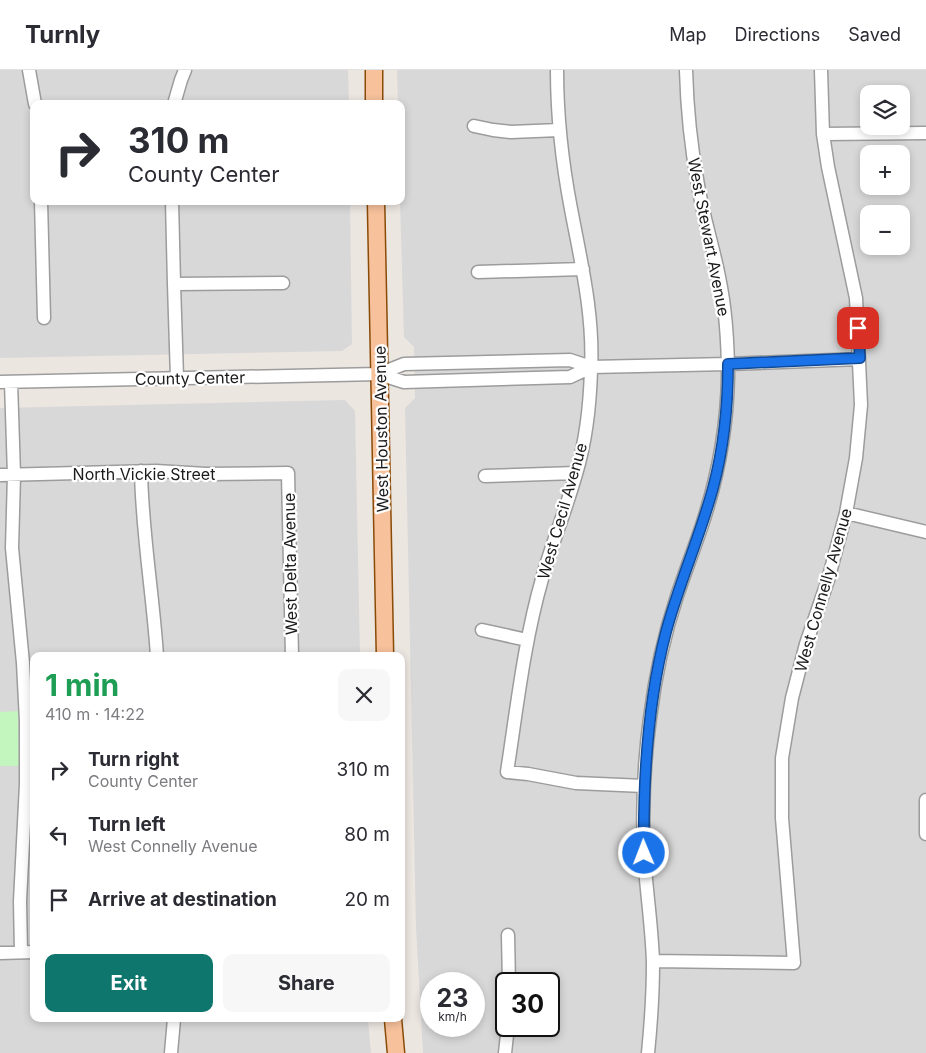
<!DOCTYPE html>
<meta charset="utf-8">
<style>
:root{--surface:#fff;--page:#f7f7f7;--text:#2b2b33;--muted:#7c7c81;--line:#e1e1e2;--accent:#0f766e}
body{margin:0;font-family:Inter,sans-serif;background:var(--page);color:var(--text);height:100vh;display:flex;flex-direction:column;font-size:19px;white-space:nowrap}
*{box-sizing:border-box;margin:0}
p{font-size:16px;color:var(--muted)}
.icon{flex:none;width:28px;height:28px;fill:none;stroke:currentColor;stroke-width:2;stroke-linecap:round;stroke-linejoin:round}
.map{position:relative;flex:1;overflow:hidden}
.details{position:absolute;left:30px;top:582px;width:375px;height:370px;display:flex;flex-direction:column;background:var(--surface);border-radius:10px;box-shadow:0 2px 8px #0003}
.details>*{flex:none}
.banner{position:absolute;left:30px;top:30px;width:375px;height:105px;border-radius:10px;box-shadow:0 2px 8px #0003;background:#fff;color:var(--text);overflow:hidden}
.controls{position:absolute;left:860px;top:15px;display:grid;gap:10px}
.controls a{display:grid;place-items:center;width:50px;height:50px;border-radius:10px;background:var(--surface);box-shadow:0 2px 8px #0003;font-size:25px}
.speed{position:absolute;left:420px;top:902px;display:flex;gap:10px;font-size:25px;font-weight:700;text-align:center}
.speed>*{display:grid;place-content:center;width:65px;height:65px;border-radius:50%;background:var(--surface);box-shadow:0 2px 8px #0003;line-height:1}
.speed small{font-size:12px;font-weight:400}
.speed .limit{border:2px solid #111;border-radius:8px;background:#fff;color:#111}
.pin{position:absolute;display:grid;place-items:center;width:42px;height:42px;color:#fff;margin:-21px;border-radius:10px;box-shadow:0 2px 8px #0006}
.me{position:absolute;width:55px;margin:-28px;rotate:359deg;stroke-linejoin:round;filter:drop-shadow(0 0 4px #0008)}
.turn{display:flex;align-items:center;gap:18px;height:105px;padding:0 15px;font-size:22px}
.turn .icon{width:65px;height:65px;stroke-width:2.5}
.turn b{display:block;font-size:35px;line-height:42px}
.round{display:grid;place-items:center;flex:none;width:52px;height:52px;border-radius:10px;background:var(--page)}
.head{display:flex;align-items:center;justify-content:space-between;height:85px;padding:0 15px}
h1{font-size:30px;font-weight:700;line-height:38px;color:#1e9e55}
.action{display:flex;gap:10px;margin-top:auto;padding:10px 15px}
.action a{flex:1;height:58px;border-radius:10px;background:var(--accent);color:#fff;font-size:20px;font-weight:700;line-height:58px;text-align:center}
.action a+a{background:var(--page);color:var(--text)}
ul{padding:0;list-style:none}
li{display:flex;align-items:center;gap:15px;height:65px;padding:0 15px}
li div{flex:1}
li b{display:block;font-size:19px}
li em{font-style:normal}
header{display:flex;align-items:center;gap:30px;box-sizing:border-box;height:70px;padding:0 25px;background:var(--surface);border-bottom:1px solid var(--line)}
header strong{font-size:24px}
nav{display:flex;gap:28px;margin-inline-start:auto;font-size:18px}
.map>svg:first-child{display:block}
</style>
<header>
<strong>Turnly</strong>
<nav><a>Map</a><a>Directions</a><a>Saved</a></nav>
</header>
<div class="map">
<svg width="926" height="983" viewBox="0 0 926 983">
<rect width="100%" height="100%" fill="#ece6e1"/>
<path fill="#d9d8d8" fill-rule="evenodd" d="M0,0h348l1,34h-315v97h316l2,143 -10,7 -342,7z
M397,0h529v983h-503l-7,-126 -11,-519 10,-10 -1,-51 -10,-10 -4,-136 1,-97h-3zM869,24h32v32h-32zM869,84h32v32h-32zM869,144h32v32h-32zM431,914h43v42h-43zM506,914h43v42h-43z
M345,330l10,11 5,245h-326v363h334l3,34h-371v-645z"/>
<path fill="#c2f6be" d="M18,641l1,55h-19v-54z"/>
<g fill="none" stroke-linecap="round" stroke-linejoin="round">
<defs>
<path id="minor" d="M29,0l6,34
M557,0c0,48 5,92 14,139 10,53 23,106 20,161 -1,35 -5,71 -15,104 -10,36 -24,69 -34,105 -18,63 -25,128 -35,193l21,2 48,9 68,3
M174,34l7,-24 4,-10
M474,56l19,4 18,2 48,-2
M823,64l103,-1
M41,131l3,117
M172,131l2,83 3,94
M478,202l105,-3
M174,214l109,-1
M379,304l25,8 166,-5 21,-10
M0,312l379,-8 25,-10 166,-4 21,7 137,-3 131,-5
M11,312l3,93 -2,73 11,115 3,58v63l-6,117 1,51
M141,401c1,62 12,123 16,185
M0,405l156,-4 50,3 82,-1 4,183
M485,406l91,-3
M846,443l80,19
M482,560l45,10
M926,730v34
M508,865l1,49
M0,883l34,-1
M653,891l141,2 -12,-145v-60l10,-60 14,-54 22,-64 18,-67 10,-55 5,-53 -5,-107 -28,-131 -5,-33 -2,-64
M171,983l3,-34
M505,983l3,-27
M648,983c3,-30 5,-60 5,-90 -1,-37 -7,-73 -9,-110 -2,-45 0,-91 6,-135 5,-41 14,-83 27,-122 8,-24 17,-47 25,-71 16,-48 25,-98 26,-148 0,-33 -2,-67 -9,-100 -6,-31 -16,-61 -21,-92 -7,-38 -11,-77 -12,-115"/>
<path id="major" d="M374,0v34
M376,131l9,455
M393,949l3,34"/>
</defs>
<use href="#minor" stroke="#9c9c9c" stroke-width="15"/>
<use href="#major" stroke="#8a4b07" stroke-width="19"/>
<use href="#minor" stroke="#fff" stroke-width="12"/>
<use href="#major" stroke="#f6c19b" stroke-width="16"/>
</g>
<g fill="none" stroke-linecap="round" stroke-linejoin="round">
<defs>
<path id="route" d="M644,783c-1,-74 3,-149 22,-221 13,-49 34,-95 47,-144 11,-41 15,-82 15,-124l132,-6 -2,-30"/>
</defs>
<use href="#route" stroke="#114b97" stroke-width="12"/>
<use href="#route" stroke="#1a73e8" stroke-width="9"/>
</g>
<g text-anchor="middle" stroke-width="4.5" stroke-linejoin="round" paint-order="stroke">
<g font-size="16" fill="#1b1b1b" stroke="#fff">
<text transform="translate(709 167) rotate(79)" y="6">West Stewart Avenue</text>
<text transform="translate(190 308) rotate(-1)" y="6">County Center</text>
<text transform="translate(381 359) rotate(-91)" y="6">West Houston Avenue</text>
<text x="144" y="410">North Vickie Street</text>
<text transform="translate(562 441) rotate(-74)" y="6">West Cecil Avenue</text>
<text transform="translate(290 494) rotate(-91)" y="6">West Delta Avenue</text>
<text transform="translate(823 520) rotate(-74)" y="6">West Connelly Avenue</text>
</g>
</g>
</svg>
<div class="controls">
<a><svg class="icon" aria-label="layers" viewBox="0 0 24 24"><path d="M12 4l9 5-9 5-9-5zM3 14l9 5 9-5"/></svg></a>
<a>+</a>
<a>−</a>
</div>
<div class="speed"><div>23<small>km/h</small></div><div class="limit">30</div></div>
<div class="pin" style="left:858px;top:258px;background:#d93025"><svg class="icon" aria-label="arrive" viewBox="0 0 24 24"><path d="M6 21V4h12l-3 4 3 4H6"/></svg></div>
<svg class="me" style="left:644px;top:783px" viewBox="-20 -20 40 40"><circle r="17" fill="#1a73e8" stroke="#fff" stroke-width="3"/><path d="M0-11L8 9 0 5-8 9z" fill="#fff"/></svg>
<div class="banner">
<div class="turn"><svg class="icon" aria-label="right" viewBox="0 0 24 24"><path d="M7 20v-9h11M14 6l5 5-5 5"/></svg><div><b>310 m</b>County Center</div></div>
</div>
<section class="details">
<div class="head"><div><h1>1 min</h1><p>410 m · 14:22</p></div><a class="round"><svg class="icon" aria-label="close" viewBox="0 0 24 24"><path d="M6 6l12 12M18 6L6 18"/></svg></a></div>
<ul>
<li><svg class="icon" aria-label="right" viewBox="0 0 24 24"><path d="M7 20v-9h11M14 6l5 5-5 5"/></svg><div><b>Turn right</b><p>County Center</p></div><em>310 m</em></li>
<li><svg class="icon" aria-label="left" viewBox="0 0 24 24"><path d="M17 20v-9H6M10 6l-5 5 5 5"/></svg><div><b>Turn left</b><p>West Connelly Avenue</p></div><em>80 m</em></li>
<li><svg class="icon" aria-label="arrive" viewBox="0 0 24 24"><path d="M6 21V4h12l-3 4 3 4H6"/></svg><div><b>Arrive at destination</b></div><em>20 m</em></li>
</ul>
<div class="action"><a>Exit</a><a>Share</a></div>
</section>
</div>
